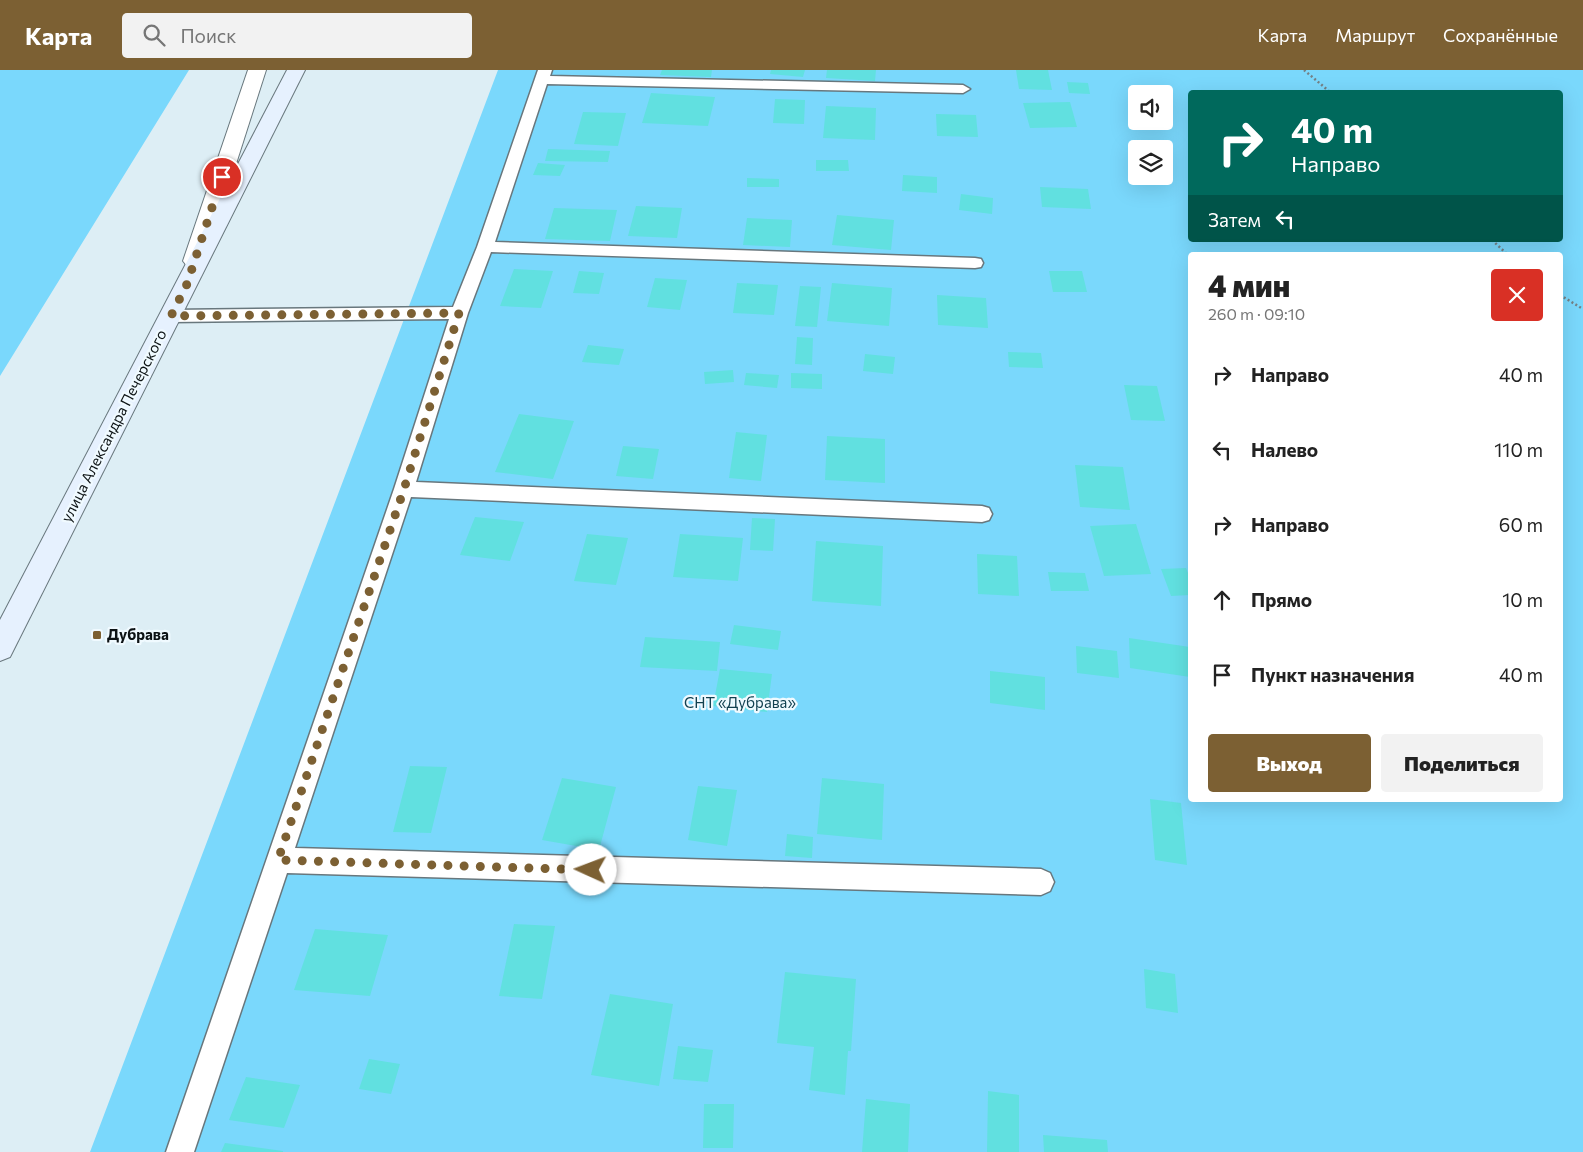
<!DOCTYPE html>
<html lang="ru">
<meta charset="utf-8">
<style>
:root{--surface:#fff;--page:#f2f2f2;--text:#222;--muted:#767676;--accent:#7c6033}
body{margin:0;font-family:Commissioner,sans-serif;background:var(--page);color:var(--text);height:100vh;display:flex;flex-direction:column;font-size:19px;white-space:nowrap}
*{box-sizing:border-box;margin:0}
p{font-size:16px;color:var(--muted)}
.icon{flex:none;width:28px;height:28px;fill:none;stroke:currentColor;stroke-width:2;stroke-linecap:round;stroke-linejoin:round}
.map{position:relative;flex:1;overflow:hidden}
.sheet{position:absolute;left:1188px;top:182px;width:375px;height:550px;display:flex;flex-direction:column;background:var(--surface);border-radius:5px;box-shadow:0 5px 20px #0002}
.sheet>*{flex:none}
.top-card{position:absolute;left:1188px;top:20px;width:375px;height:152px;border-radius:5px;box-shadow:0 5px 20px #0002;background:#00695c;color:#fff;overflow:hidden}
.tools{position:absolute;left:1128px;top:15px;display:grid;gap:10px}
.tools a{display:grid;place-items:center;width:45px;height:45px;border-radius:5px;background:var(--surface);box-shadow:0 5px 20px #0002;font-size:25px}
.pin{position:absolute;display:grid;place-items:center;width:42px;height:42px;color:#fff;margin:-21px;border:2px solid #fff;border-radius:50%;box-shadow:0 1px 5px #0007}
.me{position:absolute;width:55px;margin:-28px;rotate:272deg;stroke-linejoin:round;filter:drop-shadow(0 0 4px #0008)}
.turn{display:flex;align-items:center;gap:18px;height:105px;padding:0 20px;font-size:22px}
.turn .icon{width:65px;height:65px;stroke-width:2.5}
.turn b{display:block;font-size:35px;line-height:42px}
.then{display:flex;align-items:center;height:48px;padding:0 20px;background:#0003;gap:10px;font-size:19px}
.round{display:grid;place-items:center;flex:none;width:52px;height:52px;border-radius:5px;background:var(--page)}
.headline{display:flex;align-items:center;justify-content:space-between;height:85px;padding:0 20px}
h1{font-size:30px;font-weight:800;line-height:38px}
.button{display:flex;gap:10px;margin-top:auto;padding:10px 20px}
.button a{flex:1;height:58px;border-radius:5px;background:var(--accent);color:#fff;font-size:20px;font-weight:800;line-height:58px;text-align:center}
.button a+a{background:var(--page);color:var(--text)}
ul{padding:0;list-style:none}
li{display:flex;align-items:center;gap:15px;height:75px;padding:0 20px}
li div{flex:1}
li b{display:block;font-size:19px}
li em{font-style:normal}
header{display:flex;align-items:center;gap:30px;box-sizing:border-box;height:70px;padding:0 25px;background:var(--accent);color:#fff}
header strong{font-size:24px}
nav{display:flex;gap:28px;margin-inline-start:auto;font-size:18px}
.search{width:350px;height:45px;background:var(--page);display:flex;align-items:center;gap:12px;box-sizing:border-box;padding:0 18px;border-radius:5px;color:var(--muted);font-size:19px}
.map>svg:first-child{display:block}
</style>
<header>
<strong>Карта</strong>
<div class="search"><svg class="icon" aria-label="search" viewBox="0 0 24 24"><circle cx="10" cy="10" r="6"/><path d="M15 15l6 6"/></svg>Поиск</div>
<nav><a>Карта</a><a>Маршрут</a><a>Сохранённые</a></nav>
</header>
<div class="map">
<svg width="1583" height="1082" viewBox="0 0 1583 1082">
<rect width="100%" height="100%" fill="#ddeef5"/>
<path fill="#7ad8fc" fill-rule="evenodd" d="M0,0h189l-189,306z
M498,0h1085v1082h-1493zM1190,22h370v148h-370zM1136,24h28v27h-28zM1136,79h28v27h-28zM1190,185h370v545h-370z"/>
<path fill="#61e0e0" d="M662,0h50l-1,7 -51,-2z
M771,0h34l-2,7 -33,-3z
M827,0h49l-1,11 -49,-3z
M1016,0h32l4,20 -33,-1z
M1067,12l21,1 2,11 -21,-1z
M651,23l64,4 -7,29 -66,-3z
M775,29l30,1 -1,24 -31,-1z
M1070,32l7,25 -47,1 -7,-25z
M826,36l50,2 -1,32 -52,-2z
M583,42l43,1 -8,33 -44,-2z
M936,44l40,1 2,22 -41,-1z
M548,79l62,2 -2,11 -63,-1z
M816,90h32l1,11h-33z
M538,93l27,2 -5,11 -27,-1z
M903,105l34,2v16l-35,-2z
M747,108l32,1v8h-32z
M1040,117l48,2 3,20 -49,-2z
M961,124l32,4 -1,16 -33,-4z
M636,136l46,2 -5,30 -49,-2z
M554,138l63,2 -7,31 -65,-2z
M837,145l57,5 -3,30 -59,-5z
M747,148l45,2 -2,27 -47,-2z
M514,199l39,2 -12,37 -41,-2z
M579,201l25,2 -5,21 -26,-1z
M1049,201h33l5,21h-34z
M655,208l32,2 -7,30 -33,-3z
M737,213l41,2 -4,30 -41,-2z
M832,213l60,5 -3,38 -62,-5z
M800,216l21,1 -4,40 -22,-1z
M937,225l49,3 2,30 -50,-3z
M797,267l16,1 -1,27 -17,-1z
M588,275l36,4 -5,16 -37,-3z
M1008,282l33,1 2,15 -34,-1z
M865,284l30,3 -2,17 -30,-3z
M733,300l1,12 -29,2 -1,-12z
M746,303l33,2 -2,13 -33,-3z
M791,303l31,1v15l-31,-1z
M1124,315l33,1 8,35 -34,-1z
M519,344l55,7 -21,58 -58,-7z
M736,362l31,3 -6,46 -32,-3z
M827,366l58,3v44l-60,-3z
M623,376l36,3 -6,30 -37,-3z
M1075,395l48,2 7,43 -50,-3z
M475,447l49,5 -14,39 -50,-6z
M752,448l23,1 -2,32 -23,-1z
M1136,454l15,50 -47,2 -14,-50z
M587,464l41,4 -12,47 -42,-4z
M680,464l63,4 -5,43 -65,-4z
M816,471l67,5 -2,60 -69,-5z
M977,484l40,2 2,40 -41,-2z
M1186,498l4,10v17l-19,1 -10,-27z
M1048,502l37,1 4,18h-38z
M734,555l47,6 -3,19 -48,-6z
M645,567l75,5 -3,29 -77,-4z
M1129,568l61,9v30l-60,-9z
M1076,576l41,5 2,27 -42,-5z
M720,599l52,5 -5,38 -54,-6z
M990,601l55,6v33l-55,-7z
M410,696l37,1 -16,66 -38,-1z
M562,708l54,9 -17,63 -57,-10z
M822,708l62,6 -2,56 -65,-6z
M698,716l39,4 -10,56 -39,-6z
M1150,729l31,4 6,62 -32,-5z
M787,764l26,3 -1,21 -27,-2z
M514,854l41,2 -13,73 -43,-3z
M315,859l73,6 -18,61 -76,-6z
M1144,899l31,5 3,39 -32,-5z
M785,902l71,7 -5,72h-3l-3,44 -36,-5 5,-43 -37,-4z
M610,924l63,10 -14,82 -68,-11z
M678,976l35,4 -5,32 -35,-3z
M369,989l31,5 -9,30 -32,-5z
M246,1007l54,8 -16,43 -55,-8z
M988,1021l31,4v57h-32z
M866,1029l44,5 -2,48h-46z
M704,1034h30l-1,44h-30z
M1043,1065l64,5 1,12h-64z
M225,1073l58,8v1h-62z"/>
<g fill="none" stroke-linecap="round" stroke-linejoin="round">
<defs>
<path id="service" d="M538,0h14l-2,6 413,9 7,4 -7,4 -416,-9 -52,158 480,16 6,1 2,4 -2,4 -6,1 -484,-16 -23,61 -52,169 566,24 7,2 3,6 -3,6 -7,2 -571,-25 -116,351 746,21 9,4 4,9 -4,9 -9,4 -754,-22 -93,279h-28l228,-663 55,-170 -278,3 -6,-2 -3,-4 3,-4 6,-2 282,-3 24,-60z"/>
<path id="minor" d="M248,0h18l-61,191 -4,5 -7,2 -7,-2 -4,-5z"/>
<path id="secondary" d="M287,0h18l-295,587 -10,4v-41z"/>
</defs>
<use href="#service" stroke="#68777d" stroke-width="3"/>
<use href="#minor" stroke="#68777d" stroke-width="2"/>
<use href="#secondary" stroke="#68777d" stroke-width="2"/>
<path stroke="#758185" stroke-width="2.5" stroke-dasharray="2 2.5" stroke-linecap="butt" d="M1304,0l26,22
M1492,170l16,15
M1560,225l23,14"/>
<use href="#service" fill="#fff" fill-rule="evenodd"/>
<use href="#minor" fill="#fff" fill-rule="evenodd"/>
<use href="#secondary" fill="#e6f1fe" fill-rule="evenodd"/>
</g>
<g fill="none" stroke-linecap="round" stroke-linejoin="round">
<path stroke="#7c6033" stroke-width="9" stroke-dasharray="0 16.2" d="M222,107l-35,107 -16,32 288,-3 -55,176 -126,371 313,10"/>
</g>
<rect fill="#7c6033" stroke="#f0faff" stroke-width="2" x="92" y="560" width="10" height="10" rx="2.5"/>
<g text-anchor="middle" stroke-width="4.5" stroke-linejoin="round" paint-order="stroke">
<g font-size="15" fill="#0d1315" stroke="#f0faff">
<text transform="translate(114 356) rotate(-63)" y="5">улица Александра Печерского</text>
</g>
<g font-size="15" font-weight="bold" fill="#0d1315" stroke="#f0faff" text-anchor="start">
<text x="107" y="570">Дубрава</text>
</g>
<g font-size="15" fill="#114050" stroke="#f0faff">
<text x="740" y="638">СНТ «Дубрава»</text>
</g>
</g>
</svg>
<div class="tools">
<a><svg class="icon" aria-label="sound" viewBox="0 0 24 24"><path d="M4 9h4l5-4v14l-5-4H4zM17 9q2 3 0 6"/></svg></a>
<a><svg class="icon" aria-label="layers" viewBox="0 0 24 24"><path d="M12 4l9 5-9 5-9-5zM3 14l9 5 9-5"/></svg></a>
</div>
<div class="pin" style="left:222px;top:107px;background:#d93025"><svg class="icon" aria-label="arrive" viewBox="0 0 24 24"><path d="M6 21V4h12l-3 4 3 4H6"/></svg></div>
<svg class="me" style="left:591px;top:800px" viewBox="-20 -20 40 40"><circle r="19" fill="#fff"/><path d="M0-13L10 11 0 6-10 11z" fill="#7c6033"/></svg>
<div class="top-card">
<div class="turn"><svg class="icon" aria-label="right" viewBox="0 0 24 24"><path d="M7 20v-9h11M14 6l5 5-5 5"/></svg><div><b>40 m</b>Направо</div></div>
<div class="then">Затем<svg class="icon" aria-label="left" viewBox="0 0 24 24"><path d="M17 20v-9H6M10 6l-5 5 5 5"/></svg></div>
</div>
<section class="sheet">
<div class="headline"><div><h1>4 мин</h1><p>260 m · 09:10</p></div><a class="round" style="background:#d93025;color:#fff"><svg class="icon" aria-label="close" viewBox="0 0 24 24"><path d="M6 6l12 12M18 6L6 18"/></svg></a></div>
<ul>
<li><svg class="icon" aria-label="right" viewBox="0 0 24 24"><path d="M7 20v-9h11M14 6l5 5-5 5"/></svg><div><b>Направо</b></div><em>40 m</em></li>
<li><svg class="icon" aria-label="left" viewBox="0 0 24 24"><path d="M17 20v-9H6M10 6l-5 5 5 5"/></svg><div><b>Налево</b></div><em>110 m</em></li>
<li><svg class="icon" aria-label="right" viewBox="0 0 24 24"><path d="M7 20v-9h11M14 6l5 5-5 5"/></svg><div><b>Направо</b></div><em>60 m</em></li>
<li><svg class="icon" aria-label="ahead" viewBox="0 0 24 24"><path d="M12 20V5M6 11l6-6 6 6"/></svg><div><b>Прямо</b></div><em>10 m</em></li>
<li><svg class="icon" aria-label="arrive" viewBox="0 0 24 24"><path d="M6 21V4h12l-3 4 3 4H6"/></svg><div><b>Пункт назначения</b></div><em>40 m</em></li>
</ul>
<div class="button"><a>Выход</a><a>Поделиться</a></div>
</section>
</div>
